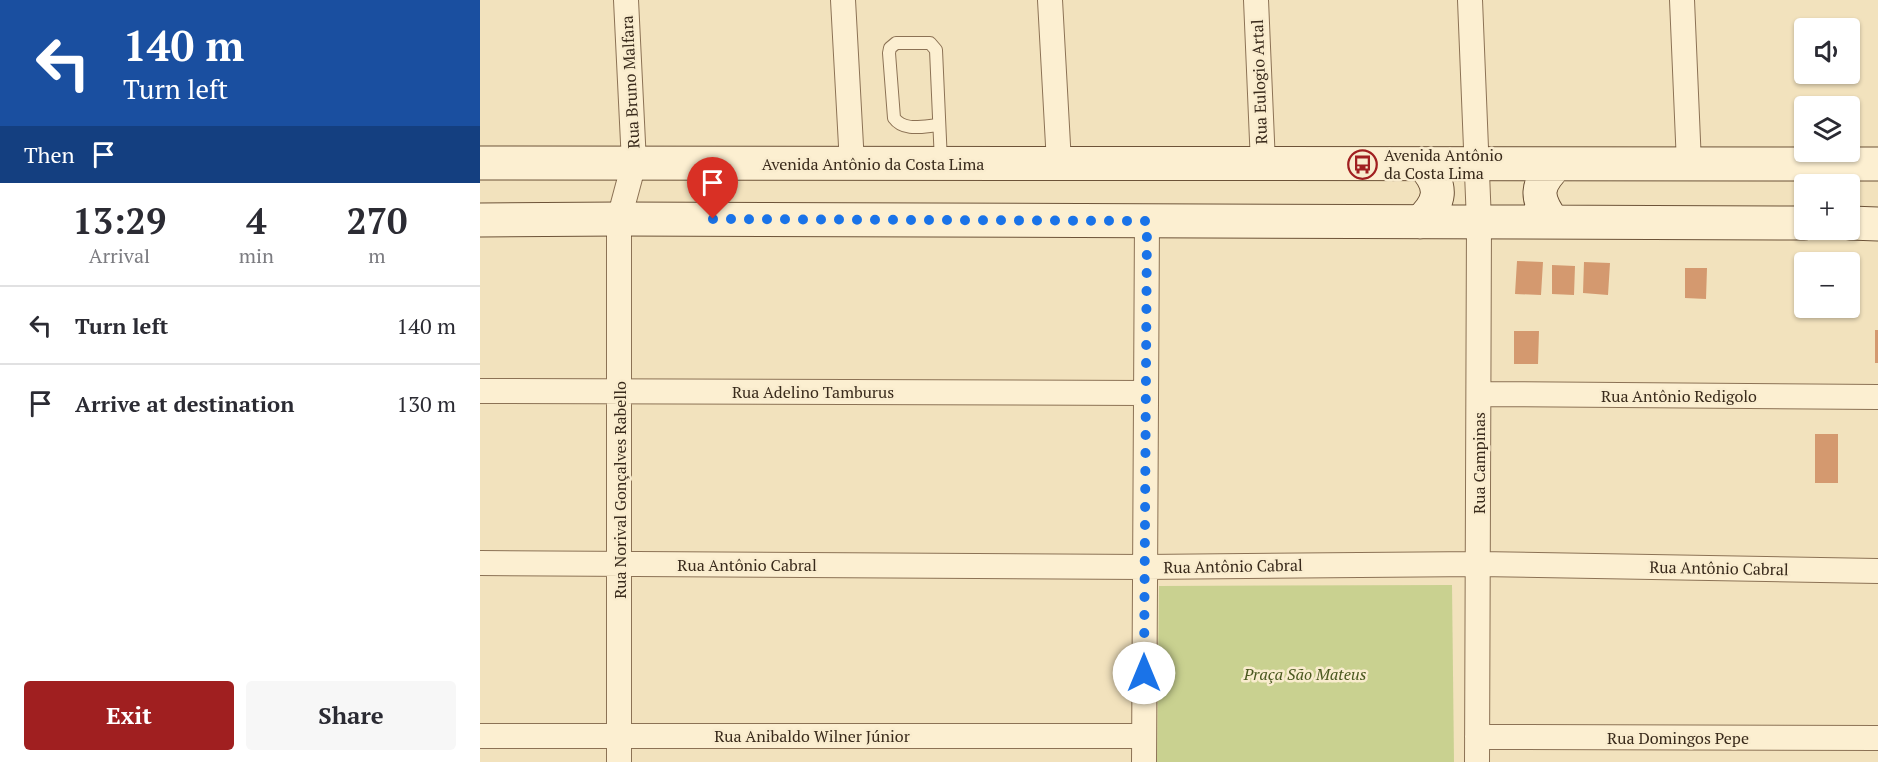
<!DOCTYPE html>
<meta charset="utf-8">
<style>
:root{--surface:#fff;--page:#f7f7f7;--text:#2b2b33;--muted:#7c7c81;--line:#e1e1e2;--accent:#a01f20}
body{margin:0;font-family:"PT Serif",serif;background:var(--page);color:var(--text);height:100vh;display:flex;flex-direction:column;font-size:22px;white-space:nowrap}
*{box-sizing:border-box;margin:0}
p{font-size:20px;color:var(--muted)}
.icon{flex:none;width:33px;height:33px;fill:none;stroke:currentColor;stroke-width:2;stroke-linecap:round;stroke-linejoin:round}
.map{position:relative;flex:1;overflow:hidden}
.sheet{display:flex;flex-direction:column;background:var(--surface);width:480px}
.sheet>*{flex:none}
.guide{background:#1a4fa0;color:#fff;overflow:hidden}
.tools{position:absolute;left:1314px;top:18px;display:grid;gap:12px}
.tools a{display:grid;place-items:center;width:66px;height:66px;border-radius:6px;background:var(--surface);box-shadow:0 2px 4px #0004;font-size:30px}
.pin{position:absolute;display:grid;place-items:center;width:51px;height:51px;color:#fff;margin:-62px -26px;border-radius:50% 50% 50% 0;rotate:-45deg;box-shadow:0 0 6px #0007}
.pin .icon{rotate:45deg}
.me{position:absolute;width:66px;margin:-33px;rotate:0deg;stroke-linejoin:round;filter:drop-shadow(0 0 4px #0008)}
.turn{display:flex;align-items:center;gap:21px;height:126px;padding:0 24px;font-size:27px}
.turn .icon{width:78px;height:78px;stroke-width:2.5}
.turn b{display:block;font-size:42px;line-height:51px}
.then{display:flex;align-items:center;height:57px;padding:0 24px;background:#0003;gap:12px;font-size:22px}
.eta{display:flex;justify-content:space-evenly;align-items:center;height:102px;text-align:center}
.eta b{font-size:36px;font-weight:700;line-height:42px}
.primary-button{display:flex;gap:12px;margin-top:auto;padding:12px 24px}
.primary-button a{flex:1;height:69px;border-radius:6px;background:var(--accent);color:#fff;font-size:24px;font-weight:700;line-height:69px;text-align:center}
.primary-button a+a{background:var(--page);color:var(--text)}
ul{padding:0;list-style:none}
li{display:flex;align-items:center;gap:18px;height:78px;padding:0 24px;border-top:2px solid var(--line)}
li div{flex:1}
li b{display:block;font-size:22px}
li em{font-style:normal}
main{display:flex;flex:1;min-height:0}
.map>svg:first-child{display:block}
</style>
<main>
<section class="sheet">
<div class="guide">
<div class="turn"><svg class="icon" aria-label="left" viewBox="0 0 24 24"><path d="M17 20v-9H6M10 6l-5 5 5 5"/></svg><div><b>140 m</b>Turn left</div></div>
<div class="then">Then<svg class="icon" aria-label="arrive" viewBox="0 0 24 24"><path d="M6 21V4h12l-3 4 3 4H6"/></svg></div>
</div>
<div class="eta">
<div><b>13:29</b><p>Arrival</p></div>
<div><b>4</b><p>min</p></div>
<div><b>270</b><p>m</p></div>
</div>
<ul>
<li><svg class="icon" aria-label="left" viewBox="0 0 24 24"><path d="M17 20v-9H6M10 6l-5 5 5 5"/></svg><div><b>Turn left</b></div><em>140 m</em></li>
<li><svg class="icon" aria-label="arrive" viewBox="0 0 24 24"><path d="M6 21V4h12l-3 4 3 4H6"/></svg><div><b>Arrive at destination</b></div><em>130 m</em></li>
</ul>
<div class="primary-button"><a>Exit</a><a>Share</a></div>
</section>
<div class="map">
<svg width="1398" height="762" viewBox="0 0 1398 762">
<rect width="100%" height="100%" fill="#f2e2bd"/>
<path fill="#c9d190" d="M972,585l2,177h-297l2,-176z"/>
<path fill="#d4996f" d="M1037,261l26,1 -2,33 -26,-1z
M1104,262l26,1 -2,32 -25,-2z
M1072,265l23,1 -1,29 -22,-1z
M1205,268h22l-1,31 -21,-1z
M1395,330h3v33h-3z
M1034,331h25l-1,33h-24z
M1335,434h23v49h-23z"/>
<g fill="none" stroke-linecap="round" stroke-linejoin="round">
<defs>
<path id="lane" d="M459,125c-15,1 -35,7 -45,-7l-5,-65 1,-5 6,-5h34l6,7 5,112"/>
<path id="street" d="M363,0l9,164
M570,0l9,163
M776,0l7,164
M990,0l9,222 -2,540
M1202,0l7,164
M0,391l666,2
M999,394l399,3
M0,563l664,4 335,-3 399,7
M0,736h664
M997,737l401,1
M139,762v-543l15,-56 -8,-163
M664,762l3,-541"/>
<path id="secondary" d="M0,163l1398,1
M0,220l139,-1 1185,4
M940,222c21,-20 24,-35 3,-58
M1073,222c-18,-25 -18,-36 4,-58
M1370,223l28,1"/>
</defs>
<use href="#lane" stroke="#8c7255" stroke-width="14"/>
<use href="#street" stroke="#8c7255" stroke-width="26"/>
<use href="#secondary" stroke="#6d5338" stroke-width="35"/>
<use href="#lane" stroke="#fcefd1" stroke-width="12"/>
<use href="#street" stroke="#fcefd1" stroke-width="24"/>
<use href="#secondary" stroke="#fcefd1" stroke-width="33"/>
</g>
<g fill="none" stroke-linecap="round" stroke-linejoin="round">
<path stroke="#1a73e8" stroke-width="10" stroke-dasharray="0 18" d="M233,219l434,2 -3,452"/>
</g>
<defs>
<symbol id="bus-ring" viewBox="-11 -11 22 22"><circle r="9.5" fill="#f9ecce" stroke="#a01f20" stroke-width="1.5"/><path d="M-5-6H5V4H4V6H2V4H-2V6H-4V4H-5ZM-3.5-4V0h7V-4ZM-3.5 1.2v1.5H-2V1.2ZM2 1.2v1.5H3.5V1.2Z" fill="#a01f20"/></symbol>
</defs>
<g fill-rule="evenodd">
<use href="#bus-ring" x="866" y="148" width="33" height="33"/>
</g>
<g text-anchor="middle" stroke-width="5" stroke-linejoin="round" paint-order="stroke">
<g font-size="16" fill="#392a1b" stroke="#f9ecce">
<text transform="translate(150 82) rotate(-93)" y="6">Rua Bruno Malfara</text>
<text transform="translate(779 82) rotate(-92)" y="6">Rua Eulogio Artal</text>
<text x="393" y="170">Avenida Antônio da Costa Lima</text>
<text x="333" y="398">Rua Adelino Tamburus</text>
<text x="1199" y="402">Rua Antônio Redigolo</text>
<text transform="translate(999 463) rotate(-90)" y="6">Rua Campinas</text>
<text transform="translate(140 490) rotate(-90)" y="6">Rua Norival Gonçalves Rabello</text>
<text x="267" y="571">Rua Antônio Cabral</text>
<text transform="translate(753 566) rotate(-1)" y="6">Rua Antônio Cabral</text>
<text transform="translate(1239 568) rotate(1)" y="6">Rua Antônio Cabral</text>
<text x="332" y="742">Rua Anibaldo Wilner Júnior</text>
<text x="1198" y="744">Rua Domingos Pepe</text>
</g>
<g font-size="16" fill="#392a1b" stroke="#f9ecce" text-anchor="start">
<text x="904" y="161">Avenida Antônio<tspan x="904" dy="18">da Costa Lima</tspan></text>
</g>
<g font-size="16" font-style="italic" fill="#4a581f" stroke="#f9ecce">
<text x="825" y="680">Praça São Mateus</text>
</g>
</g>
</svg>
<div class="tools">
<a><svg class="icon" aria-label="sound" viewBox="0 0 24 24"><path d="M4 9h4l5-4v14l-5-4H4zM17 9q2 3 0 6"/></svg></a>
<a><svg class="icon" aria-label="layers" viewBox="0 0 24 24"><path d="M12 4l9 5-9 5-9-5zM3 14l9 5 9-5"/></svg></a>
<a>+</a>
<a>−</a>
</div>
<div class="pin" style="left:233px;top:219px;background:#d93025"><svg class="icon" aria-label="arrive" viewBox="0 0 24 24"><path d="M6 21V4h12l-3 4 3 4H6"/></svg></div>
<svg class="me" style="left:664px;top:673px" viewBox="-20 -20 40 40"><circle r="19" fill="#fff"/><path d="M0-13L10 11 0 6-10 11z" fill="#1a73e8"/></svg>
</div>
</main>
